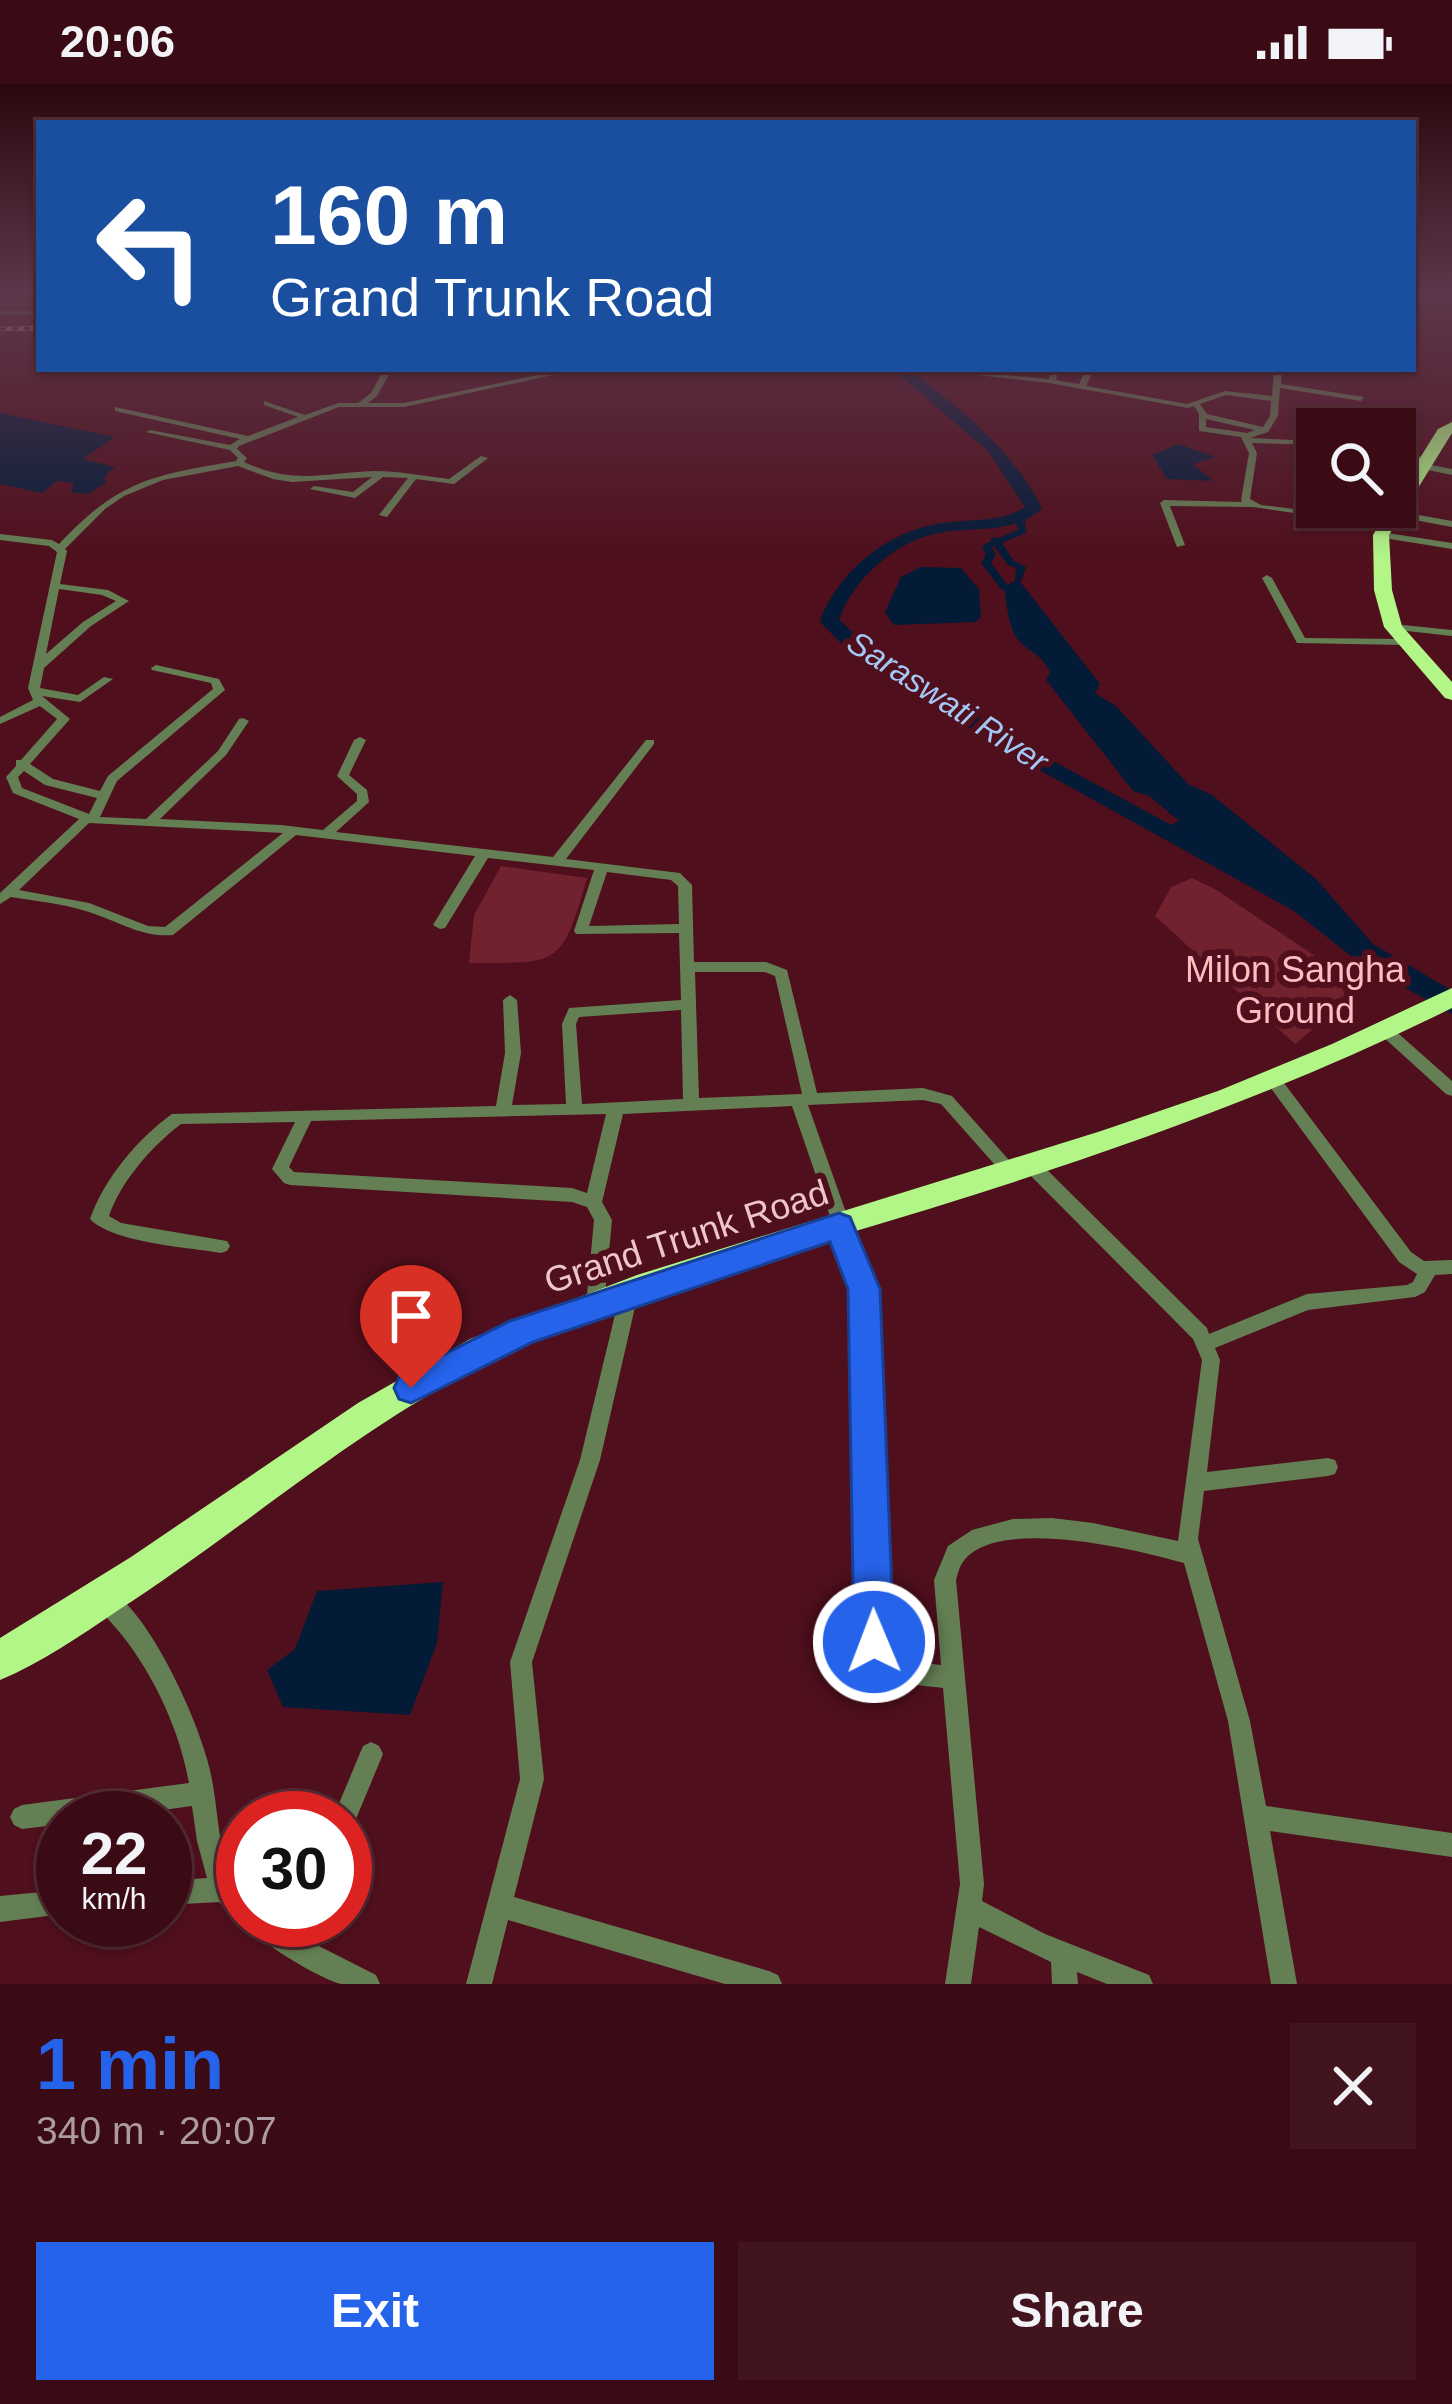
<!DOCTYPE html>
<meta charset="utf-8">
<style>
:root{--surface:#3b0b15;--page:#42141e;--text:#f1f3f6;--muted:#ac9ba0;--line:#542b34;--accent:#2563eb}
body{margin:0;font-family:Arial,sans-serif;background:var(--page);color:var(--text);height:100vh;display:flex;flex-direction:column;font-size:45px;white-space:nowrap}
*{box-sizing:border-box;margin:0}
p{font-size:39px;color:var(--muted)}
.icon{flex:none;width:66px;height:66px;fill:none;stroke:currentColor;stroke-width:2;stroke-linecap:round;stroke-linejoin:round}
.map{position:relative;height:1900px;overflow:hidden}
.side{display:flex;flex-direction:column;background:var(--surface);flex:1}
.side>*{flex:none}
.top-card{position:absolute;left:36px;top:36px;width:1380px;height:252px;border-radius:0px;box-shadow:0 3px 9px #0004,0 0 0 3px var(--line);background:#1a4fa0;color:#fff;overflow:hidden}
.fabs{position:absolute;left:1296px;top:324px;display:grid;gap:24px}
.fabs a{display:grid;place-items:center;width:120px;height:120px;border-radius:0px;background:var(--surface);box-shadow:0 3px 9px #0004,0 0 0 3px var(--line);font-size:60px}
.speed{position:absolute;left:36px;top:1707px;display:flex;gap:24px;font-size:60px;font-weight:700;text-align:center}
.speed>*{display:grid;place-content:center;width:156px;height:156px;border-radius:50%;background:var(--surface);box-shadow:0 3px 9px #0004,0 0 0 3px var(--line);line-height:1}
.speed small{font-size:30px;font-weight:400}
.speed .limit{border:18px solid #d22;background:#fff;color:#111}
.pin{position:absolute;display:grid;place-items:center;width:102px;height:102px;color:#fff;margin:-123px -51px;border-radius:50% 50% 50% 0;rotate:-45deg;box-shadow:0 0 12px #0007}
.pin .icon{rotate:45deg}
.me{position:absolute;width:132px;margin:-66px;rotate:359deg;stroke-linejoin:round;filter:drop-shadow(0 0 9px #0008)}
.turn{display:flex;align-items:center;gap:42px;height:252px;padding:0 36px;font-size:54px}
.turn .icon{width:156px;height:156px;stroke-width:2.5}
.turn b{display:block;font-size:84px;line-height:102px}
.round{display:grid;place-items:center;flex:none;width:126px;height:126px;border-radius:0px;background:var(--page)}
.overview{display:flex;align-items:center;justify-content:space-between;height:204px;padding:0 36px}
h1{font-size:72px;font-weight:800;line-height:90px;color:var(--accent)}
.cta{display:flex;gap:24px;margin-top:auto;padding:24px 36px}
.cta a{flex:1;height:138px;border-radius:0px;background:var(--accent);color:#fff;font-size:48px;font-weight:800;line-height:138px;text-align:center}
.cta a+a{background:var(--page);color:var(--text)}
.status{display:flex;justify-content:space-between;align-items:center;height:84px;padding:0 60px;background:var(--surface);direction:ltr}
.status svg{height:33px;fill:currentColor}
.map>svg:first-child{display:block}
</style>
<div class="status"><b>20:06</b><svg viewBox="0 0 49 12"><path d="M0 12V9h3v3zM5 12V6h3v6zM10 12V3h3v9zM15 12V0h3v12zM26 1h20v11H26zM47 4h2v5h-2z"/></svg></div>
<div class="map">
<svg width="1452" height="1900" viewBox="0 0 1452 1900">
<rect width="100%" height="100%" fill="#4f0f1c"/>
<path fill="#72212f" d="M501,782l86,12c-26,92 -29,84 -118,85l5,-48z
M1192,794l23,11 148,99 -68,56 -140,-128 16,-29z"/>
<path fill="#031b37" d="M0,329l115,24 -32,22 32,8 -11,10 2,5 -18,12 -17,-2 3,-9 -17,-2 -15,12 -42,-9z
M1178,360l38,13 -23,7 20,17 -46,-2 -15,-24z
M921,483l40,1 18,21 2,28 -5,5 -82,3 -9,-13 16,-35z
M1018,495l82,105 -5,9 21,13 72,78 24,11 105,85 56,64 76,45 -13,7 -71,-42 -90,-73 -47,-15 -68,-36 19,-9 -30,-25 -16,-5 -87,-111 4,-8c-8,-16 -15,-17 -28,-28 -14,-12 -15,-39 -18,-57z
M443,1498l-6,61 -27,72 -127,-8 -16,-37 28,-21 22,-58z"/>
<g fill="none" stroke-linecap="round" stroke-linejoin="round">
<path fill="#031b37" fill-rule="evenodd" d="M1020,433l5,3 1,13 -24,10 12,18 12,6 -5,14h-6l1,-13 -8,-3 -14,-19 -2,1 4,8 -5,8 18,24 -5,3 -3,-1 -20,-26 5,-8 -4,-9 9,-5v-4l7,1 20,-8 -3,-10z"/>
<path fill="#031b37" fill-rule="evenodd" d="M892,285h16c53,40 103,79 134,139 -27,26 -64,19 -98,24 -47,7 -89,45 -105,87l27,27 86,44 40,38 320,173 62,47 78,45v21l-96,-54 -62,-49 -316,-175 -40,-38 -86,-44 -30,-30 -2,-4c22,-54 73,-93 131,-98 26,-3 51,0 74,-15l-37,-56z"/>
<path fill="#647f54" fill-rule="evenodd" d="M9,209h30v4l-27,-2z
M0,227h39v4h-39z
M384,285h8l-15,27 -9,7h36l162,-34h15l-177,38h-65l-100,39 -2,3 10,9 -3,4c51,23 78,11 130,9 25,0 50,5 75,8l32,-23 7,2 -34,26 -38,-5 -29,38 -8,-2 29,-37 -25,-1 -28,21 -45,-9 4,-3 39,6 19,-15 -80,5 -19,-3 -35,-13 -75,14 -39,16 -19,13 -40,40 2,2 -7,33 48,6 21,11 -38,25 -47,42 -4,20 38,7 26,-18 9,2 -33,23 -38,-6 28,23 -40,45 23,15 47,12 8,-15 105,-87 -2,-6 -59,-13 -1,-2 5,-3 63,14 6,11 -108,91 -17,36 46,2 72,-68 21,-32 4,-1 6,3 -23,34 -66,64 121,6 42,5 34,-29v-7l-20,-18 17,-36 6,-3 6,3 -17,35 18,15 2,12 -33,30 217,25 93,-117h8v4l-88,115 114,14 12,12 2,77h72l21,8 30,123 106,-5 29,8 65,73 -2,5 -6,1 -6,-1 -62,-70 -18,-4 -115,5 65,184 14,362 12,9 42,5 -7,-85 14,-34 24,-16 41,-11 39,-1 41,5 85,18 24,-181 -9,-21 -171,-172 -2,-5 2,-5h12l173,171 2,6 98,-40 100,-9 6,-3 4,-8 -18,-12 -132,-179 2,-4h12l130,173 13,9 28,-1v14l-17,1 -10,17 -10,5 -107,13 -93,38 5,12 -13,112 121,-14 7,2 3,7 -3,7 -7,2 -124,15 -6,48 52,182 16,85 186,27v24l-182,-26 27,153h-26l-43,-263 -44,-158c-46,-13 -189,-48 -221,-1 -4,5 -5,12 -7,18l28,304 -2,17 63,33 104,41 4,9h-46l-30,-12 1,12h-26l-1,-22 -72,-35 -8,57h-26l15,-100 -17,-196c-29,-4 -63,-2 -78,-32l-10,-367 -63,-183 -169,8 -21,88 10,18 -8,86 -3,5 -6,3 -6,-3 -3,-5 8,-86 -7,-13 -15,-5 -282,-17 -6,-2 -12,-14 23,-47 -114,2c-29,22 -60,57 -72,92l12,7 106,18 3,5 -3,5 -6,2c-34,-6 -108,-10 -131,-34 14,-40 48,-81 82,-105l324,-8 9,-53 -2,-53 7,-5 7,5 4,53 -9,52 54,-1 -4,-80 7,-16 112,-8 -2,-67 -103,1 -2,-3 20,-61 -106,-12 -43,70 -5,1 -7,-4 42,-69 -179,-21 -123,100c-31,3 -55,-14 -84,-23 -25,-8 -52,-11 -78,-15l-11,7v-11l79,-74 -66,-26 -7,-16 10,-11v-6h5l36,-41 -17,-13 -40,18v-7l33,-17 -5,-12 29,-136 -8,-6 -49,-6v-6l52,6 7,4c60,-64 94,-69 177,-83l2,-3 -8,-8 -84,-18 4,-2 80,15 10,-6 -125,-28v-4l133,29 50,-19 -34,-12v-4l41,14 33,-12h20l13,-10zM59,505l43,6 14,6 -33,21 -37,32zM24,687l21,14 52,13 -8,16 -67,-26 -4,-11zM89,739l194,10 -118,94 -17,-1 -59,-23 -70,-13zM607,788l64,8 7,6 1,38 -90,2zM695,888h70l10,4 27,118 -103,4zM681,926l2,89 -101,5 -6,-80 3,-7zM606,1030l-19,79 -15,-5 -278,-16 -5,-5 22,-46z
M1051,285h8l-3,11 23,4 7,-15h8l-8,17 101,18 38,-13 47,5 2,-27h8l-1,15 83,13 -3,4 -81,-13 -2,28 -10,16 -18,6 67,3v4l-65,-2 5,10 -7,46 11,6 124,15 5,3 -5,3 -132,-19 -83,-1 15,39 -8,2 -17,-44 4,-3 78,2 -1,-2 8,-47 -8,-16 -42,-6v-17l-5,-8 -6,2 -139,-25 -81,-9 4,-2 77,7zM1226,311l45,6 -1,15 -7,11 -56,-13 -7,-10zM1206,335l49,11 -8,3 -41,-6z
M1395,367l33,7 1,2 -4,3 -30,-6z
M1421,379l31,6v6l-34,-7v-4z
M1391,426l61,11v6l-64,-12 -2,-2z
M1381,448l71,11v6l-74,-12v-4z
M1267,491l5,3 33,60 98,1 5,3 -5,3 -106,-2 -35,-65z
M1393,540l59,6v6l-63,-7v-4z
M1386,942l5,1 61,54v15l-6,-2 -65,-59 -2,-4z
M629,1202l6,3 3,5 -38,166 -68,202 12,117 -30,118 255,74 9,4 4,9h-57l-217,-64 -16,64h-26l54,-205 -10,-117 70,-202 40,-166 3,-5z
M104,1502c43,21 91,128 103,173 10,33 9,67 18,101 3,9 6,17 12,25 1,3 4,4 6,7 2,7 0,20 0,28h34l10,7 3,-7h26l-9,20 69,35 4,9c-12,0 -27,0 -39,0 -21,-5 -86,-44 -97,-62l-10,-3 -15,-17 -54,3v-24l42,-3 -10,-37 -5,-35 -87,12h-42v6l-41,5 -8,-4 -4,-8 4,-8 8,-4 167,-22c-9,-50 -31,-99 -61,-140 -11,-16 -27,-29 -35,-46l3,-8z
M371,1658l8,4 4,8 -30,72 -8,4v-12h-12l30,-72z
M63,1806v24l-63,8v-26z"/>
<path fill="#b1f687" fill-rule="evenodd" d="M1452,338v11l-63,102 3,55 10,36 50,56v18l-7,-2 -61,-71 -10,-37 -1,-55 17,-28h5v-9l43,-69z
M1452,904v20c-169,84 -343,145 -523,201 -146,45 -299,84 -436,151 -135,66 -250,170 -376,251 -37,25 -76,52 -117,69v-42l131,-81 227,-154 112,-64 167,-64 464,-144 117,-40 114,-47z"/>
<defs>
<path id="rail" d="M0,245l39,-1"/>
</defs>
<use href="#rail" stroke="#dcb0b4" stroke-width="4.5"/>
<use href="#rail" stroke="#4f0f1c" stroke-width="3" stroke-dasharray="6" stroke-linecap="butt"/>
</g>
<linearGradient id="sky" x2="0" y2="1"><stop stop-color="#2b080f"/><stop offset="0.44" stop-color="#5d374b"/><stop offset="1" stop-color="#5d374b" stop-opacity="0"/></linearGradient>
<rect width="1452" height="475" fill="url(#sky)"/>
<path fill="#2563eb" stroke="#184099" stroke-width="3" d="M839,1129l11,4 30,72 14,353 -6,15 -14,5 -14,-5 -6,-15 -6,-353 -18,-47 -297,100 -122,61 -12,-4 -5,-11 5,-11 111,-56z"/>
<g text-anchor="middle" stroke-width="12" stroke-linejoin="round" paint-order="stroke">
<g font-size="33" font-style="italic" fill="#a4c8f6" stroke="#4f0f1c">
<text transform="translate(948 617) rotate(33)" y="12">Saraswati River</text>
</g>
<g font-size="36" fill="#febdc1" stroke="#4f0f1c">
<text x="1295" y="898">Milon Sangha<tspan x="1295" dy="41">Ground</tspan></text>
</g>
<g font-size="36" fill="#efc6c8" stroke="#4f0f1c">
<text transform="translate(686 1152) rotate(-18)" y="13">Grand Trunk Road</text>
</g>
</g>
</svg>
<div class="fabs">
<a><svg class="icon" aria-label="search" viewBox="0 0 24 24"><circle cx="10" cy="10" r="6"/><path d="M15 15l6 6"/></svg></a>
</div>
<div class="speed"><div>22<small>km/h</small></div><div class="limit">30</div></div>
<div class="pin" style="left:411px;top:1304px;background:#d93025"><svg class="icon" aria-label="arrive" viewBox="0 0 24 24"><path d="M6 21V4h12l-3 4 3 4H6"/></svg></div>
<svg class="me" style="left:874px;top:1558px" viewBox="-20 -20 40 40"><circle r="17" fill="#2563eb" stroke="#fff" stroke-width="3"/><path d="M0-11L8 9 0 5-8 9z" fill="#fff"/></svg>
<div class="top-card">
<div class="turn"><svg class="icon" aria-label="left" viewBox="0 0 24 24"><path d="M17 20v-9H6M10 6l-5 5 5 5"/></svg><div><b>160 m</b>Grand Trunk Road</div></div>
</div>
</div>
<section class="side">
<div class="overview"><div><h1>1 min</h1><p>340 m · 20:07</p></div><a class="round"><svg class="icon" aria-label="close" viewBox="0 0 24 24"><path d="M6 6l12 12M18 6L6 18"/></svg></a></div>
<div class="cta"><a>Exit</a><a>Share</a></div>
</section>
